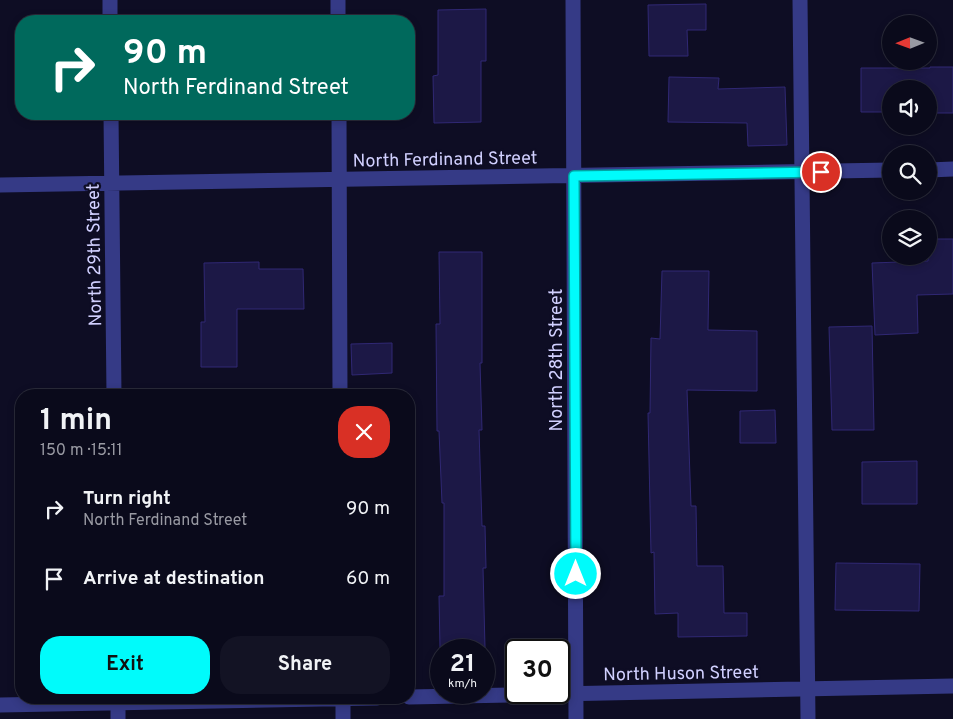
<!DOCTYPE html>
<meta charset="utf-8">
<style>
:root{--surface:#0a0a1b;--page:#131324;--text:#f1f3f6;--muted:#999aa3;--line:#2a2b3a;--accent:#00fbfb}
body{margin:0;font-family:Overpass,sans-serif;background:var(--page);color:var(--text);height:100vh;display:flex;flex-direction:column;font-size:19px;white-space:nowrap}
*{box-sizing:border-box;margin:0}
p{font-size:16px;color:var(--muted)}
.icon{flex:none;width:28px;height:28px;fill:none;stroke:currentColor;stroke-width:2;stroke-linecap:round;stroke-linejoin:round}
.map{position:relative;flex:1;overflow:hidden}
.side{position:absolute;left:15px;top:389px;width:400px;height:315px;display:flex;flex-direction:column;background:var(--surface);border-radius:20px;box-shadow:0 2px 8px #0003,0 0 0 1px var(--line)}
.side>*{flex:none}
.hud{position:absolute;left:15px;top:15px;width:400px;height:105px;border-radius:20px;box-shadow:0 2px 8px #0003,0 0 0 1px var(--line);background:#00695c;color:#fff;overflow:hidden}
.needle{width:32px;rotate:269deg}
.buttons{position:absolute;left:882px;top:15px;display:grid;gap:10px}
.buttons a{display:grid;place-items:center;width:55px;height:55px;border-radius:50%;background:var(--surface);box-shadow:0 2px 8px #0003,0 0 0 1px var(--line);font-size:25px}
.speed{position:absolute;left:430px;top:639px;display:flex;gap:10px;font-size:25px;font-weight:700;text-align:center}
.speed>*{display:grid;place-content:center;width:65px;height:65px;border-radius:50%;background:var(--surface);box-shadow:0 2px 8px #0003,0 0 0 1px var(--line);line-height:1}
.speed small{font-size:12px;font-weight:400}
.speed .limit{border:2px solid #111;border-radius:8px;background:#fff;color:#111}
.pin{position:absolute;display:grid;place-items:center;width:42px;height:42px;color:#fff;margin:-21px;border:2px solid #fff;border-radius:50%;box-shadow:0 1px 5px #0007}
.me{position:absolute;width:55px;margin:-28px;rotate:0deg;stroke-linejoin:round;filter:drop-shadow(0 0 4px #0008)}
.turn{display:flex;align-items:center;gap:18px;height:105px;padding:0 25px;font-size:22px}
.turn .icon{width:65px;height:65px;stroke-width:2.5}
.turn b{display:block;font-size:35px;line-height:42px}
.round{display:grid;place-items:center;flex:none;width:52px;height:52px;border-radius:20px;background:var(--page)}
.overview{display:flex;align-items:center;justify-content:space-between;height:85px;padding:0 25px}
h1{font-size:30px;font-weight:700;line-height:38px}
.action{display:flex;gap:10px;margin-top:auto;padding:10px 25px}
.action a{flex:1;height:58px;border-radius:20px;background:var(--accent);color:#111;font-size:20px;font-weight:700;line-height:58px;text-align:center}
.action a+a{background:var(--page);color:var(--text)}
ul{padding:0;list-style:none}
li{display:flex;align-items:center;gap:15px;height:70px;padding:0 25px}
li div{flex:1}
li b{display:block;font-size:19px}
li em{font-style:normal}
.map>svg:first-child{display:block}
</style>
<div class="map">
<svg width="953" height="719" viewBox="0 0 953 719">
<rect width="100%" height="100%" fill="#0e0d24"/>
<path fill="#1c1846" stroke="#302874" d="M706,4v26h-19l1,26h-39l-1,-51z
M486,9v52h-5v61l-47,1 -1,-47 5,-1v-65z
M930,67h23v46h-24v-24h-38v23h-30v-44h69z
M669,77l50,1 -1,11 67,-2 2,58 -39,1 -1,-23 -79,-1z
M929,239h24v55l-36,1 1,38 -43,2 -3,-72 56,-2z
M439,252h43v111h-2l2,67h-3l3,96h3l1,42h-3l2,80h-45l-1,-52h5v-93h-2l-3,-72h-2l-1,-107h4z
M259,262v7h44l1,40h-67v58h-36v-45h4l-1,-59z
M662,271h47l-1,59 49,1v60l-70,-1 4,116h5l1,60h26l1,47h23v23l-69,1v-24l-23,1 -1,-62 -3,1 -3,-140h2l1,-75 9,1z
M872,326l2,104h-42l-3,-103z
M392,343v30l-40,2 -1,-31z
M775,410l1,33h-36v-32z
M917,461v43h-55v-42z
M836,563l84,1 -1,47 -84,-1z"/>
<g fill="none" stroke-linecap="round" stroke-linejoin="round">
<path stroke="#353a86" stroke-width="15" d="M110,0v21
M338,0v21
M573,0l3,719
M800,0l8,719
M111,114l3,281
M339,114l1,281
M929,170l24,-1
M0,185l891,-15
M409,697l544,-11
M118,698v21
M0,705l377,-7
M343,719v-21"/>
</g>
<g fill="none" stroke-linecap="round" stroke-linejoin="round">
<defs>
<path id="route" d="M576,574l-2,-398 247,-4"/>
</defs>
<use href="#route" stroke="#00a3a3" stroke-width="12"/>
<use href="#route" stroke="#00fbfb" stroke-width="9"/>
</g>
<g text-anchor="middle" stroke-width="4.5" stroke-linejoin="round" paint-order="stroke">
<g font-size="18" fill="#d1d0ff" stroke="#0e0d24">
<text transform="translate(445 159) rotate(-1)" y="6">North Ferdinand Street</text>
<text transform="translate(94 255) rotate(-91)" y="6">North 29th Street</text>
<text transform="translate(556 360) rotate(-90)" y="6">North 28th Street</text>
<text transform="translate(681 673) rotate(-1)" y="6">North Huson Street</text>
</g>
</g>
</svg>
<div class="buttons">
<a><svg class="needle" viewBox="-14 -14 28 28"><path d="M0-13l5 13h-10z" fill="#e53935"/><path d="M0 13l5-13h-10z" fill="#999aa3"/></svg></a>
<a><svg class="icon" aria-label="sound" viewBox="0 0 24 24"><path d="M4 9h4l5-4v14l-5-4H4zM17 9q2 3 0 6"/></svg></a>
<a><svg class="icon" aria-label="search" viewBox="0 0 24 24"><circle cx="10" cy="10" r="6"/><path d="M15 15l6 6"/></svg></a>
<a><svg class="icon" aria-label="layers" viewBox="0 0 24 24"><path d="M12 4l9 5-9 5-9-5zM3 14l9 5 9-5"/></svg></a>
</div>
<div class="speed"><div>21<small>km/h</small></div><div class="limit">30</div></div>
<div class="pin" style="left:821px;top:172px;background:#d93025"><svg class="icon" aria-label="arrive" viewBox="0 0 24 24"><path d="M6 21V4h12l-3 4 3 4H6"/></svg></div>
<svg class="me" style="left:576px;top:574px" viewBox="-20 -20 40 40"><circle r="17" fill="#00fbfb" stroke="#fff" stroke-width="3"/><path d="M0-11L8 9 0 5-8 9z" fill="#fff"/></svg>
<div class="hud">
<div class="turn"><svg class="icon" aria-label="right" viewBox="0 0 24 24"><path d="M7 20v-9h11M14 6l5 5-5 5"/></svg><div><b>90 m</b>North Ferdinand Street</div></div>
</div>
<section class="side">
<div class="overview"><div><h1>1 min</h1><p>150 m · 15:11</p></div><a class="round" style="background:#d93025;color:#fff"><svg class="icon" aria-label="close" viewBox="0 0 24 24"><path d="M6 6l12 12M18 6L6 18"/></svg></a></div>
<ul>
<li><svg class="icon" aria-label="right" viewBox="0 0 24 24"><path d="M7 20v-9h11M14 6l5 5-5 5"/></svg><div><b>Turn right</b><p>North Ferdinand Street</p></div><em>90 m</em></li>
<li><svg class="icon" aria-label="arrive" viewBox="0 0 24 24"><path d="M6 21V4h12l-3 4 3 4H6"/></svg><div><b>Arrive at destination</b></div><em>60 m</em></li>
</ul>
<div class="action"><a>Exit</a><a>Share</a></div>
</section>
</div>
